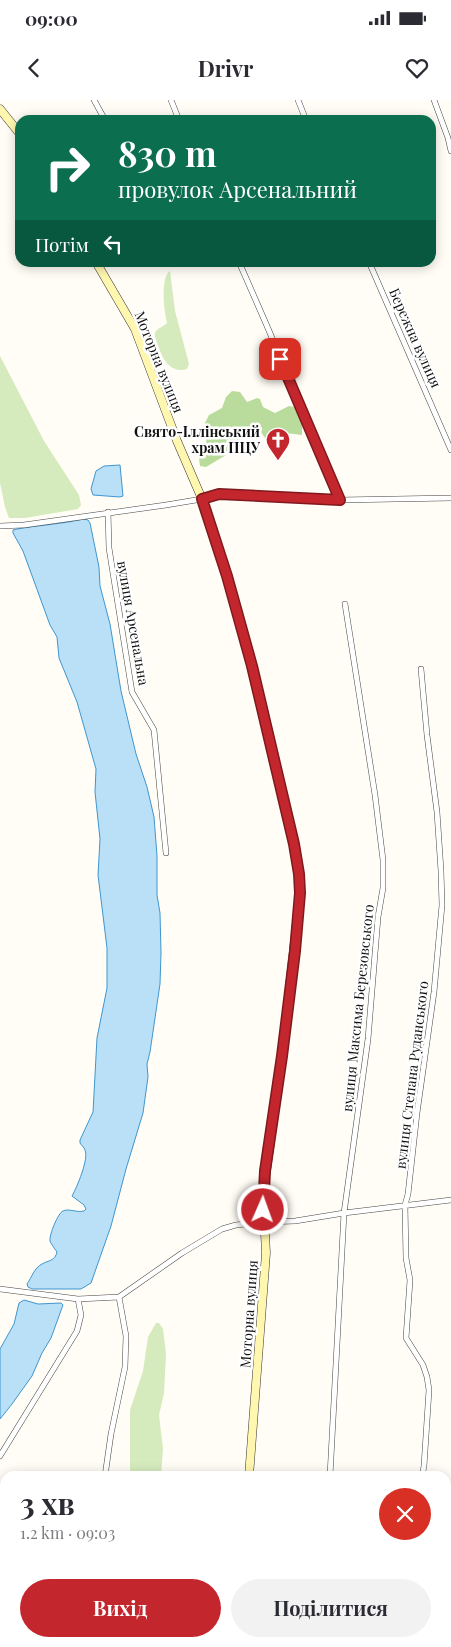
<!DOCTYPE html>
<html lang="uk">
<meta charset="utf-8">
<style>
:root{--surface:#fff;--page:#f2f2f3;--text:#2b2b33;--muted:#7c7c81;--accent:#c4262e}
body{margin:0;font-family:"Playfair Display",serif;background:var(--page);color:var(--text);height:100vh;display:flex;flex-direction:column;font-size:19px;white-space:nowrap}
*{box-sizing:border-box;margin:0}
p{font-size:16px;color:var(--muted)}
.icon{flex:none;width:28px;height:28px;fill:none;stroke:currentColor;stroke-width:2;stroke-linecap:round;stroke-linejoin:round}
.map{position:relative;flex:1;overflow:hidden}
.panel{position:absolute;left:0px;top:1371px;width:451px;height:176px;display:flex;flex-direction:column;background:var(--surface);border-radius:15px 15px 0 0;box-shadow:0 2px 12px #0003}
.panel>*{flex:none}
.hud{position:absolute;left:15px;top:15px;width:421px;height:152px;border-radius:15px;box-shadow:0 2px 12px #0003;background:#0b6e4f;color:#fff;overflow:hidden}
.pin{position:absolute;display:grid;place-items:center;width:42px;height:42px;color:#fff;margin:-21px;border-radius:10px;box-shadow:0 2px 8px #0006}
.me{position:absolute;width:55px;margin:-28px;rotate:2deg;stroke-linejoin:round;filter:drop-shadow(0 0 4px #0008)}
.turn{display:flex;align-items:center;gap:18px;height:105px;padding:0 20px;font-size:22px}
.turn .icon{width:65px;height:65px;stroke-width:2.5}
.turn b{display:block;font-size:35px;line-height:42px}
.then{display:flex;align-items:center;height:48px;padding:0 20px;background:#0003;gap:10px;font-size:19px}
.round{display:grid;place-items:center;flex:none;width:52px;height:52px;border-radius:26px;background:var(--page)}
.headline{display:flex;align-items:center;justify-content:space-between;height:85px;padding:0 20px}
h1{font-size:30px;font-weight:700;line-height:38px}
.action{display:flex;gap:10px;margin-top:auto;padding:10px 20px}
.action a{flex:1;height:58px;border-radius:30px;background:var(--accent);color:#fff;font-size:20px;font-weight:700;line-height:58px;text-align:center}
.action a+a{background:var(--page);color:var(--text)}
.status{display:flex;justify-content:space-between;align-items:center;height:35px;padding:0 25px;background:var(--surface);direction:ltr}
.status svg{height:14px;fill:currentColor}
header{display:flex;justify-content:space-between;align-items:center;height:65px;padding:0 20px;background:var(--surface);font-size:22px;font-weight:700}
.map>svg:first-child{display:block}
</style>
<div class="status"><b>09:00</b><svg viewBox="0 0 49 12"><path d="M0 12V9h3v3zM5 12V6h3v6zM10 12V3h3v9zM15 12V0h3v12zM26 1h20v11H26zM47 4h2v5h-2z"/></svg></div>
<header><svg class="icon" aria-label="back" viewBox="0 0 24 24"><path d="M15 5l-7 7 7 7"/></svg>Drivr<svg class="icon" aria-label="heart" viewBox="0 0 24 24"><path d="M12 20l-8-8c-3-5 5-10 8-4 3-6 11-1 8 4z"/></svg></header>
<div class="map">
<svg width="451" height="1547" viewBox="0 0 451 1547">
<rect width="100%" height="100%" fill="#fffdf5"/>
<path fill="#d5ebbd" d="M170,171l5,40 14,53 -2,5c-16,5 -25,-10 -29,-24 -1,-3 -4,-9 -3,-12 1,-4 9,-7 12,-10 -3,-12 -7,-45 3,-52z
M0,256l44,85 35,54 2,10 -3,4 -53,9h-16l-4,-11 -5,-24z
M156,1223h3l4,6 3,25 -2,39 -5,22 4,34 -2,27h-31v-66l13,-39 5,-34z"/>
<path fill="#b9dc9c" d="M232,291l8,1 7,10 10,-4 3,1 3,8 12,6 14,-7 6,1 7,14v14l-17,-2 -10,7 -6,2c-6,-5 -9,-14 -15,-16l-28,29 -20,12 -6,-1 -1,-8 8,-6 -2,-29 4,-8 13,-7 4,-11z"/>
<path fill="#b9e0f7" stroke="#3f96cf" d="M120,365l3,31 -3,1 -27,-2 -2,-6 5,-18 8,-5z
M84,419l4,1 2,3 9,44 1,19 10,38 11,67 15,63 11,33 7,30 3,39v39l3,18 1,40 -1,31 -10,68 -3,12 1,13 -5,36 -17,56 -15,57 -20,57 -10,6h-49l-4,-2 -1,-3c5,-7 7,-16 15,-20 7,-4 13,-3 15,-12 -2,-3 -6,-8 -7,-11 -1,-6 8,-28 13,-30 6,-3 14,2 21,0l2,-2 -2,-4 -12,-9c5,-9 17,-37 13,-46 -1,-3 -4,-5 -5,-7v-3l13,-28 4,-74 10,-50v-40l-9,-73 2,-36 -5,-47 1,-23 -19,-67 -18,-44 -2,-21 -7,-12 -27,-74 -10,-18v-3l4,-1c22,-4 46,-5 67,-10z
M24,1200l14,4 23,-1 2,2 -12,33 -9,15 -10,23 -20,28 -12,15v-70l14,-25 5,-21z"/>
<g fill="none" stroke-linecap="round" stroke-linejoin="round">
<defs>
<path id="street" d="M94,0l11,20
M171,0l8,20
M298,0l8,20
M434,0l14,38 3,13
M239,162l28,64 73,174
M369,162l82,188
M108,412l1,36 23,144 22,38 12,123
M0,426l24,-1 142,-20 36,-6 17,-5 121,6 111,-2
M421,569l6,66 10,77 4,59 1,34 -8,87 -17,121 -9,81 -3,11 1,53 4,22 -4,58 17,27 4,12 2,13 -5,76 -2,10
M0,1189l78,10 41,-2 63,-44 40,-24 14,-4 28,-3 31,-1 49,-8 107,-13
M0,1356l77,-125 4,-16 -3,-16
M105,1376l6,-42 14,-67 1,-31 -7,-39
M330,1376l14,-263 24,-174 10,-122 5,-29v-28l-8,-65 -30,-191
M446,1471l5,-1
M0,1506l5,1
M346,1542l1,5
M409,1542v5
M73,1547l1,-5"/>
<path id="secondary" d="M0,9l20,25
M96,162l39,67 42,112 25,58 25,77 25,90 42,178 5,30 1,19 -18,163 -19,139 3,58 -17,223
M246,1542v5"/>
</defs>
<use href="#street" stroke="#444" stroke-width="6"/>
<use href="#secondary" stroke="#333" stroke-width="9"/>
<use href="#street" stroke="#fff" stroke-width="5"/>
<use href="#secondary" stroke="#fff6b0" stroke-width="8"/>
</g>
<g fill="none" stroke-linecap="round" stroke-linejoin="round">
<defs>
<path id="route" d="M263,1110l2,-39 17,-115 13,-105 5,-58 -1,-19 -5,-30 -42,-178 -25,-90 -25,-77 17,-5 121,6 -60,-141"/>
</defs>
<use href="#route" stroke="#7f191e" stroke-width="12"/>
<use href="#route" stroke="#c4262e" stroke-width="9"/>
</g>
<defs>
<symbol id="church-pin" viewBox="-11 -11 22 30"><path d="M0 17L-7.5 6A9.5 9.5 0 1 1 7.5 6Z" fill="#c4262e" stroke="#fff"/><path d="M-1.2-6h2.4v3.5h3.3v2.4h-3.3V6h-2.4V-.1h-3.3v-2.4h3.3Z" fill="#fff"/></symbol>
</defs>
<g fill-rule="evenodd">
<use href="#church-pin" x="264" y="326" width="28" height="38"/>
</g>
<g text-anchor="middle" stroke-width="5" stroke-linejoin="round" paint-order="stroke">
<g font-size="14" fill="#111" stroke="#fff">
<text transform="translate(415 238) rotate(66)" y="5">Бережна вулиця</text>
<text transform="translate(159 262) rotate(68)" y="5">Моторна вулиця</text>
<text transform="translate(133 523) rotate(80)" y="5">вулиця Арсенальна</text>
<text transform="translate(358 908) rotate(-84)" y="5">вулиця Максима Березовського</text>
<text transform="translate(412 975) rotate(-83)" y="5">вулиця Степана Руданського</text>
<text transform="translate(249 1214) rotate(-86)" y="5">Моторна вулиця</text>
</g>
<g font-size="14" font-weight="bold" fill="#111" stroke="#fff" text-anchor="end">
<text x="260" y="337">Свято-Іллінський<tspan x="260" dy="16">храм ПЦУ</tspan></text>
</g>
</g>
</svg>
<div class="pin" style="left:280px;top:259px;background:#d93025"><svg class="icon" aria-label="arrive" viewBox="0 0 24 24"><path d="M6 21V4h12l-3 4 3 4H6"/></svg></div>
<svg class="me" style="left:263px;top:1110px" viewBox="-20 -20 40 40"><circle r="17" fill="#c4262e" stroke="#fff" stroke-width="3"/><path d="M0-11L8 9 0 5-8 9z" fill="#fff"/></svg>
<div class="hud">
<div class="turn"><svg class="icon" aria-label="right" viewBox="0 0 24 24"><path d="M7 20v-9h11M14 6l5 5-5 5"/></svg><div><b>830 m</b>провулок Арсенальний</div></div>
<div class="then">Потім<svg class="icon" aria-label="left" viewBox="0 0 24 24"><path d="M17 20v-9H6M10 6l-5 5 5 5"/></svg></div>
</div>
<section class="panel">
<div class="headline"><div><h1>3 хв</h1><p>1.2 km · 09:03</p></div><a class="round" style="background:#d93025;color:#fff"><svg class="icon" aria-label="close" viewBox="0 0 24 24"><path d="M6 6l12 12M18 6L6 18"/></svg></a></div>
<div class="action"><a>Вихід</a><a>Поділитися</a></div>
</section>
</div>
